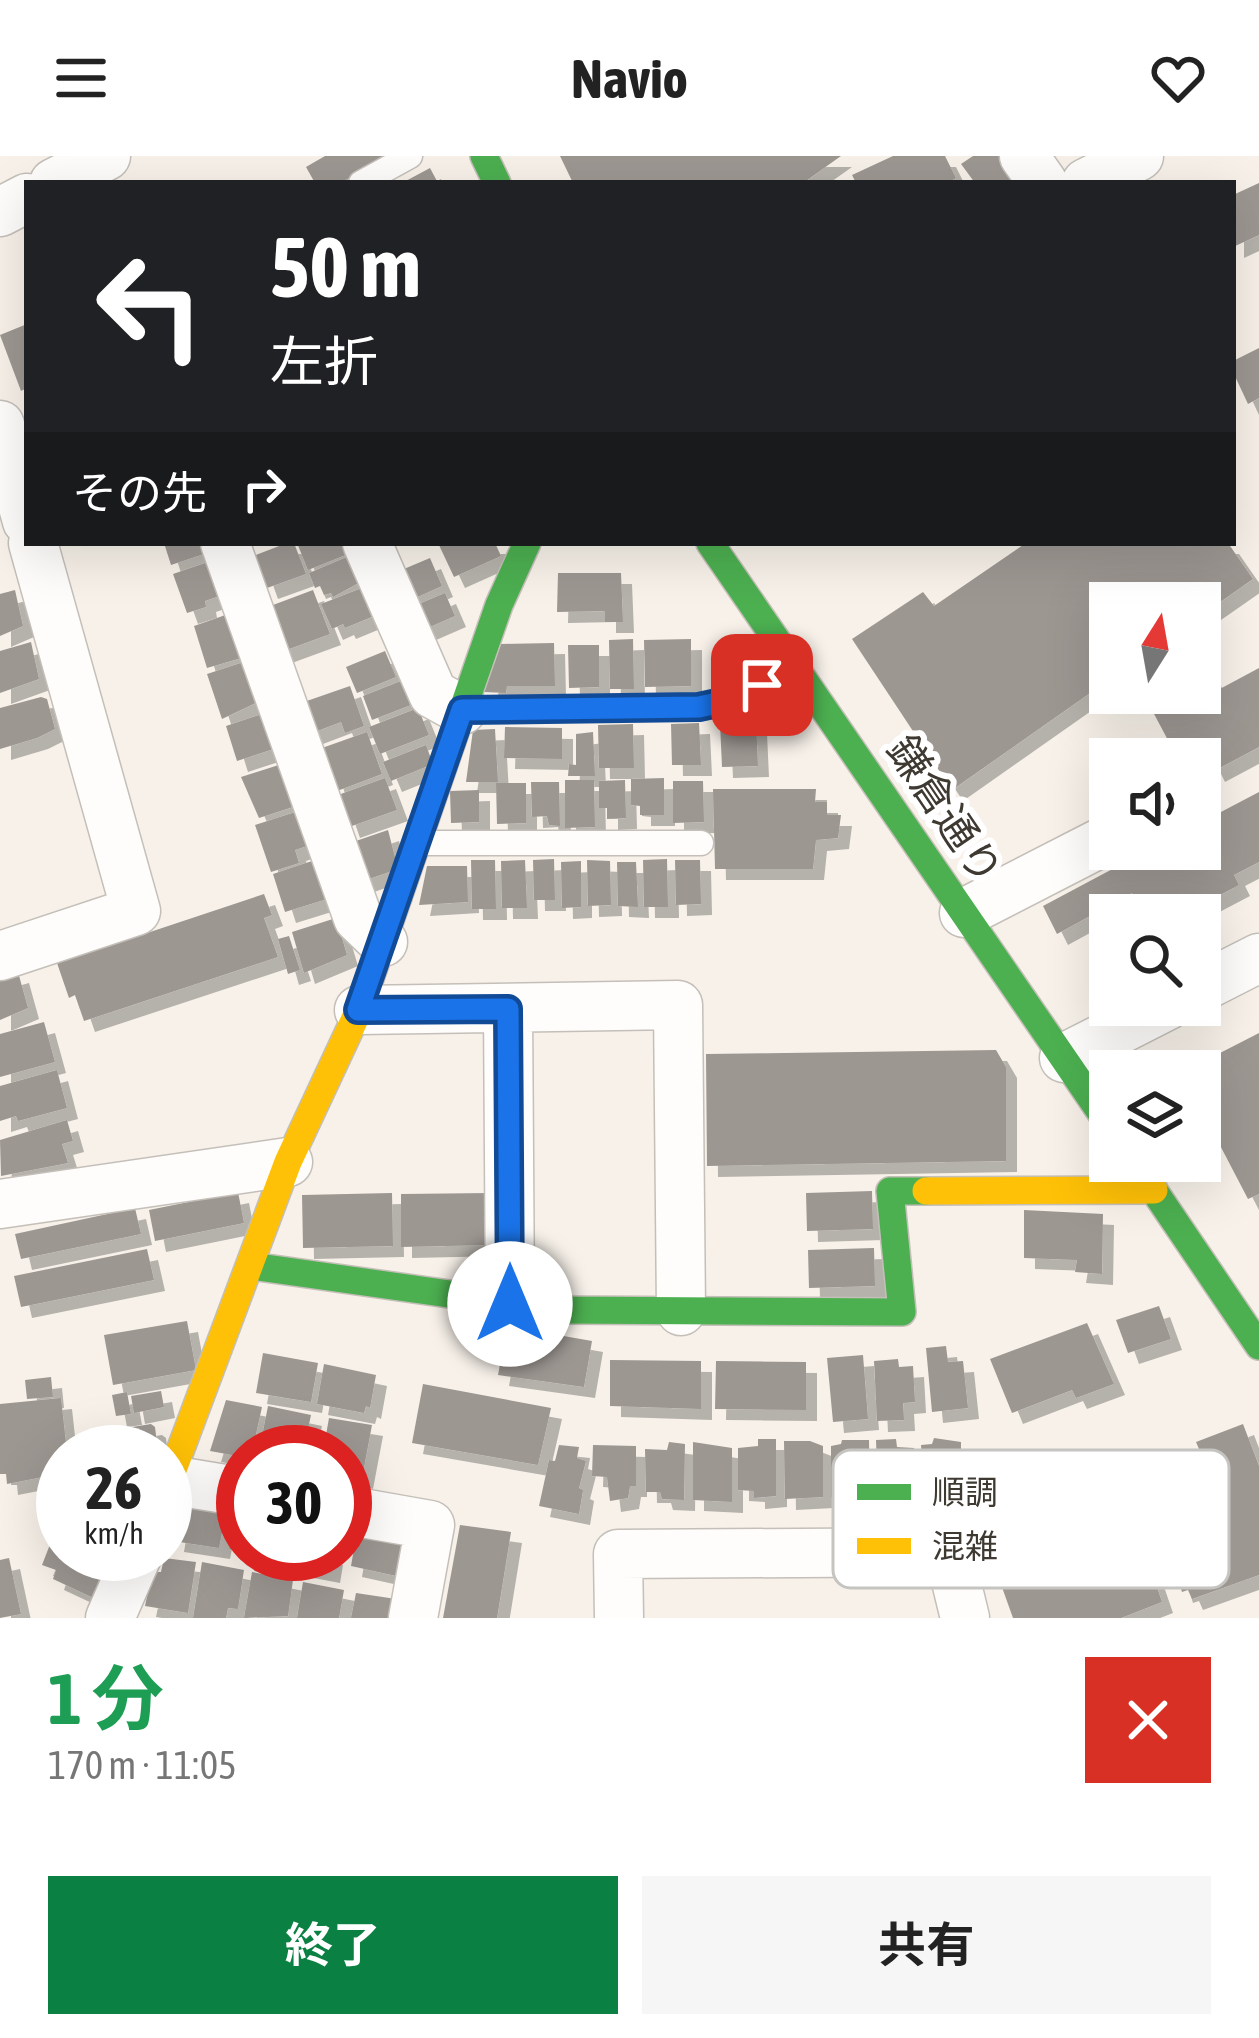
<!DOCTYPE html>
<html lang="ja">
<meta charset="utf-8">
<style>
:root{--surface:#fff;--page:#f6f6f6;--text:#222;--muted:#767676;--accent:#0b8043}
body{margin:0;font-family:"Asap Condensed","Noto Sans JP",sans-serif;background:var(--page);color:var(--text);height:100vh;display:flex;flex-direction:column;font-size:45px;white-space:nowrap}
*{box-sizing:border-box;margin:0}
p{font-size:39px;color:var(--muted)}
.icon{flex:none;width:66px;height:66px;fill:none;stroke:currentColor;stroke-width:2;stroke-linecap:round;stroke-linejoin:round}
.map{position:relative;height:1462px;overflow:hidden}
.details{display:flex;flex-direction:column;background:var(--surface);flex:1}
.details>*{flex:none}
.guide{position:absolute;left:24px;top:24px;width:1212px;height:366px;border-radius:0px;box-shadow:0 12px 48px #0002;background:#202124;color:#fff;overflow:hidden}
.needle{width:78px;rotate:11deg}
.tools{position:absolute;left:1089px;top:426px;display:grid;gap:24px}
.tools a{display:grid;place-items:center;width:132px;height:132px;border-radius:0px;background:var(--surface);box-shadow:0 12px 48px #0002;font-size:60px}
.speed{position:absolute;left:36px;top:1269px;display:flex;gap:24px;font-size:60px;font-weight:700;text-align:center}
.speed>*{display:grid;place-content:center;width:156px;height:156px;border-radius:50%;background:var(--surface);box-shadow:0 12px 48px #0002;line-height:1}
.speed small{font-size:30px;font-weight:400}
.speed .limit{border:18px solid #d22;background:#fff;color:#111}
.pin{position:absolute;display:grid;place-items:center;width:102px;height:102px;color:#fff;margin:-51px;border-radius:24px;box-shadow:0 6px 18px #0006}
.me{position:absolute;width:132px;margin:-66px;rotate:0deg;stroke-linejoin:round;filter:drop-shadow(0 0 9px #0008)}
.turn{display:flex;align-items:center;gap:42px;height:252px;padding:0 48px;font-size:54px}
.turn .icon{width:156px;height:156px;stroke-width:2.5}
.turn b{display:block;font-size:84px;line-height:102px}
.then{display:flex;align-items:center;height:114px;padding:0 48px;background:#0003;gap:24px;font-size:45px}
.round{display:grid;place-items:center;flex:none;width:126px;height:126px;border-radius:0px;background:var(--page)}
.head{display:flex;align-items:center;justify-content:space-between;height:204px;padding:0 48px}
h1{font-size:72px;font-weight:700;line-height:90px;color:#1e9e55}
.action{display:flex;gap:24px;margin-top:auto;padding:24px 48px}
.action a{flex:1;height:138px;border-radius:0px;background:var(--accent);color:#fff;font-size:48px;font-weight:700;line-height:138px;text-align:center}
.action a+a{background:var(--page);color:var(--text)}
header{display:flex;justify-content:space-between;align-items:center;height:156px;padding:0 48px;background:var(--surface);font-size:54px;font-weight:700}
.map>svg:first-child{display:block}
</style>
<header><svg class="icon" aria-label="menu" viewBox="0 0 24 24"><path d="M4 6h16M4 12h16M4 18h16"/></svg>Navio<svg class="icon" aria-label="heart" viewBox="0 0 24 24"><path d="M12 20l-8-8c-3-5 5-10 8-4 3-6 11-1 8 4z"/></svg></header>
<div class="map">
<svg width="1259" height="1462" viewBox="0 0 1259 1462">
<defs>
<filter id="shadow"><feDropShadow dx="11" dy="11" stdDeviation="0" flood-color="#0004"/></filter>
</defs>
<rect width="100%" height="100%" fill="#f7f1e9"/>
<path fill="#9d9792" filter="url(#shadow)" d="M325,0h63l-48,27h-25l-9,-16z
M560,0h281l-38,27h-230z
M893,0h52l11,22 -9,5h-91l-4,-8z
M973,0h28l29,27h-55l-14,-19z
M430,12l8,15h-36z
M1259,27v52l-26,12v-52z
M27,168v64l-6,3 -21,-56z
M1259,192v50l-11,6 -15,-32v-11z
M164,387h46l3,8 -42,14z
M287,387h7l12,31 -39,14 -5,-14 -7,2 -7,-18z
M297,387h46l5,11 -40,16z
M438,387h57l6,13 -47,21z
M1026,387h202l25,36 -53,37v-13h-90v76l-158,111 -100,-151 71,-47 11,14z
M354,398l10,26 -31,17 -2,-4 -7,2 -4,-9 -5,2 -6,-15z
M430,402l12,28 -38,17 -12,-29z
M214,404l11,34 -20,7 1,6 -19,6 -14,-39z
M558,417h63l2,49h-18v-11l-48,1z
M362,432l12,28 -29,12 -2,-4 -11,5 -11,-25z
M15,434l8,36 -23,10v-42z
M313,434l17,44 -49,18 -16,-44z
M445,437l10,23 -39,17 -9,-24z
M234,456l14,44 -41,12 -13,-42z
M633,483l1,50h-24l-1,-49z
M691,483v47l-46,1 -1,-47z
M31,486l8,37 -39,14v-42z
M554,487l1,43h-48l-1,7 -22,-1 17,-48z
M568,489h31v42l-30,1z
M385,495l11,26 -39,16 -11,-26z
M253,503l13,39 -44,21 -15,-45z
M1259,512v79l-45,24 -6,-12h-15l-4,-6 -11,6 -25,-47 24,-13 4,8 25,-13 -6,-16 9,-5 9,17z
M406,523l10,24 -44,17 -9,-24z
M350,530l14,40 -19,7 -4,-11 -29,11 -11,-30z
M41,541l6,2 8,30 -18,9 -37,11v-41z
M418,552l11,27 -49,19 -11,-27z
M271,555l12,35 -46,15 -11,-35z
M756,566l2,44 -36,1 -2,-44z
M699,567l2,42h-29l-1,-41z
M633,568l1,44h-35l-1,-43z
M505,571l57,1v31l-58,-1z
M495,573l3,53h-32l7,-52z
M367,576l15,42 -45,17 -15,-43z
M593,576l2,44h-27l1,-12 7,1v-31z
M426,589l7,19 -42,17 -8,-19z
M288,606l14,42 -43,14 -18,-41z
M385,622l12,32 -48,17 -11,-32z
M664,622v37h-24v-9l-9,-1v-26z
M565,624h29l1,47 -30,1z
M625,624l1,38 -19,1v-11h-8v-27z
M673,625h30l1,41 -31,1z
M531,626h28l1,44 -11,-1 -2,-9 -15,1z
M496,627h30v40l-29,1z
M713,633h103l-1,13h12v13h14l-3,23 -22,2 -3,29h-98z
M479,634v32l-28,1 -1,-32z
M1259,636v70l-25,13 5,10 -57,30h-39l-11,-22 -75,41 -14,-28 107,-57h50v-26z
M305,653l11,34 -21,7 4,13 -28,9 -16,-47z
M388,674l10,39 -35,12 -13,-38z
M554,703l1,41h-21l-1,-40z
M667,703l1,48h-24l-1,-47z
M315,704l12,39 -42,13 -12,-38z
M471,704h24l1,49h-24z
M525,704l2,48h-25l-1,-47z
M587,704l23,1 1,44 -23,1z
M675,704h25l1,44 -25,1z
M581,705v46l-19,1 -1,-46z
M617,706h19l2,45 -20,-1z
M427,710h40l1,36 -49,3z
M264,738l8,21 -8,3 14,39 -194,64 -9,-26 -6,3 -12,-35z
M336,762l11,37 -43,18 -12,-41z
M289,780l11,34 -12,4 -10,-35z
M18,816l10,36 -28,12v-43z
M44,866l11,40 -55,15v-43z
M1259,877v161l-11,5 -48,-92v-36h-15z
M996,894l10,17v94l-299,5 -1,-112z
M57,914l10,38 -49,13 -2,-5 -16,5v-35z
M67,964l6,21 -11,3 6,19 -67,13 -1,-36z
M872,1035l1,38 -66,2 -1,-38z
M238,1036l6,31 -89,18 -6,-31z
M392,1037l1,53 -90,2 -1,-53z
M490,1037l1,52 -90,2v-53z
M135,1052l6,26 -120,25 -6,-25z
M1024,1054l79,4 -1,60 -27,-2 2,-12 -53,-2z
M874,1092l1,38 -66,2 -1,-38z
M147,1093l7,31 -133,27 -7,-31z
M1159,1150l12,33 -43,14 -12,-33z
M187,1165l9,49 -83,15 -9,-50z
M1087,1167l27,61 -38,14 -4,-8 -60,23 -22,-54z
M507,1170l85,15 -8,46 -86,-12z
M946,1190l2,16 15,-1 5,47 -36,4 -6,-64z
M263,1197l55,10 -7,39 -55,-9z
M863,1199l5,64 -35,3 -6,-64z
M898,1203l1,8 14,-1 2,36 -12,1 1,17 -27,1 -3,-60z
M610,1204l91,1v48l-91,-3z
M716,1205l90,1v48l-91,-1z
M324,1208l52,11 -6,33 -4,-2 -2,7 -47,-9z
M51,1221l2,20 -26,2 -2,-19z
M423,1228l128,24 -13,57 -126,-22z
M161,1235l3,16 -30,6 -3,-17z
M127,1236l4,22 -15,2 -4,-21z
M61,1242l6,54h-4v21l-56,11 -1,-10h-6v-70z
M226,1244l36,7 -10,45h-9v5l-33,-6z
M268,1250l43,9 -8,37h-44z
M329,1262l43,7 -10,53 -17,-4v-22h-22z
M151,1268l4,3 3,25h-73l-2,-17z
M1243,1268l16,42v109l-67,24 -4,-9 -6,2 -7,-22 33,-10 -4,-13 -55,17 13,38 -41,16h-108l-29,-81 18,-6 -7,-24 127,-46 25,69 43,-17 -4,-7 -16,4 -10,-30 45,-17 -9,-21z
M934,1282l27,4v49l-37,-1 -3,-45 11,-1z
M758,1283h18v57l-22,2v-7l-16,-1v-42l20,-2z
M896,1283l1,8 17,1 3,43 -15,-1 -2,8 -22,-2 -2,-56z
M842,1284h27l1,56 -39,1v-51l10,-2z
M784,1285h26l13,5v51l-38,2z
M669,1286l16,2 -1,56 -22,-1 -2,-7h-14l-1,-43 22,1z
M693,1286l39,6v54l-39,-2z
M559,1289l20,2 -2,11 9,3 -7,27 4,2 -4,24 -40,-8 10,-46 6,1z
M593,1289l43,1v40h-6l-2,12 -18,3 -3,-24 -15,-1z
M195,1344l31,12 -7,36 -46,-7 6,-36 14,3z
M237,1351l6,1v44l-14,-3z
M63,1355v43h54l-17,47 -47,-22 3,-9 -14,-5z
M460,1369l51,7 -14,86h-54z
M358,1370l49,16 -6,35 -50,-11z
M244,1398h18l-1,10 -18,-4z
M288,1398h44l-3,18 -42,-8z
M9,1402l12,56 -21,4v-58z
M164,1402l32,4 -8,51 -43,-7 7,-34h9z
M202,1406l42,8 -6,39 -10,-1 -2,10h-33z
M252,1416l41,8 -5,36 -44,2z
M303,1426l41,8 -5,28h-42z
M356,1437l40,6 -3,19h-42z"/>
<g fill="none" stroke-linecap="round" stroke-linejoin="round">
<defs>
<path id="lane" d="M361,27l49,-27
M465,554l234,-3 37,-8 53,-37
M421,687h280"/>
<path id="street" d="M1024,0l19,27
M54,27l52,-27
M1086,27l53,-27
M0,56l27,-14
M0,269l27,96
M225,387l133,375 25,24
M367,387l66,151 29,16
M964,757l146,-75
M0,800l136,-45 -103,-368
M1200,832l59,-30
M508,853l2,294
M359,854l319,-5 3,306
M1064,902l104,-53
M0,1048l288,-42
M170,1324l73,12
M345,1354l85,15 -17,93
M110,1462l28,-64
M619,1462l-1,-64 331,-2 16,66"/>
<path id="fast" d="M484,0l13,27
M710,387l400,583
M398,741l101,-292 28,-62
M1134,1005l125,185
M252,1110l310,44 340,2 -12,-121h36"/>
<path id="slow" d="M926,1035l228,-1
M165,1335l123,-329 71,-152 39,-113"/>
</defs>
<use href="#lane" stroke="#c4bfb8" stroke-width="27"/>
<use href="#street" stroke="#c4bfb8" stroke-width="51"/>
<use href="#fast" stroke="#c4bfb8" stroke-width="30"/>
<use href="#slow" stroke="#c4bfb8" stroke-width="30"/>
<use href="#lane" stroke="#fefdfc" stroke-width="24"/>
<use href="#street" stroke="#fefdfc" stroke-width="48"/>
<use href="#fast" stroke="#4caf50" stroke-width="27"/>
<use href="#slow" stroke="#ffc107" stroke-width="27"/>
</g>
<g fill="none" stroke-linecap="round" stroke-linejoin="round">
<defs>
<path id="route" d="M510,1148l-2,-295 -150,1 104,-300 237,-3 37,-8 26,-14"/>
</defs>
<use href="#route" stroke="#114b97" stroke-width="30"/>
<use href="#route" stroke="#1a73e8" stroke-width="21"/>
</g>
<g text-anchor="middle" stroke-width="12" stroke-linejoin="round" paint-order="stroke">
<g font-size="42" fill="#3e3931" stroke="#fff">
<text transform="translate(945 654) rotate(56)" y="15">鎌倉通り</text>
</g>
</g>
<rect x="833" y="1294" width="396" height="138" rx="18" fill="#fff" stroke="#c5c4c1" stroke-width="3"/>
<rect x="857" y="1328" width="54" height="16" fill="#4caf50"/>
<rect x="857" y="1382" width="54" height="16" fill="#ffc107"/>
<g font-size="33" fill="#3e3931">
<text x="932" y="1348">順調</text>
<text x="932" y="1402">混雑</text>
</g>
</svg>
<div class="tools">
<a><svg class="needle" viewBox="-14 -14 28 28"><path d="M0-13l5 13h-10z" fill="#e53935"/><path d="M0 13l5-13h-10z" fill="#767676"/></svg></a>
<a><svg class="icon" aria-label="sound" viewBox="0 0 24 24"><path d="M4 9h4l5-4v14l-5-4H4zM17 9q2 3 0 6"/></svg></a>
<a><svg class="icon" aria-label="search" viewBox="0 0 24 24"><circle cx="10" cy="10" r="6"/><path d="M15 15l6 6"/></svg></a>
<a><svg class="icon" aria-label="layers" viewBox="0 0 24 24"><path d="M12 4l9 5-9 5-9-5zM3 14l9 5 9-5"/></svg></a>
</div>
<div class="speed"><div>26<small>km/h</small></div><div class="limit">30</div></div>
<div class="pin" style="left:762px;top:529px;background:#d93025"><svg class="icon" aria-label="arrive" viewBox="0 0 24 24"><path d="M6 21V4h12l-3 4 3 4H6"/></svg></div>
<svg class="me" style="left:510px;top:1148px" viewBox="-20 -20 40 40"><circle r="19" fill="#fff"/><path d="M0-13L10 11 0 6-10 11z" fill="#1a73e8"/></svg>
<div class="guide">
<div class="turn"><svg class="icon" aria-label="left" viewBox="0 0 24 24"><path d="M17 20v-9H6M10 6l-5 5 5 5"/></svg><div><b>50 m</b>左折</div></div>
<div class="then">その先<svg class="icon" aria-label="right" viewBox="0 0 24 24"><path d="M7 20v-9h11M14 6l5 5-5 5"/></svg></div>
</div>
</div>
<section class="details">
<div class="head"><div><h1>1 分</h1><p>170 m · 11:05</p></div><a class="round" style="background:#d93025;color:#fff"><svg class="icon" aria-label="close" viewBox="0 0 24 24"><path d="M6 6l12 12M18 6L6 18"/></svg></a></div>
<div class="action"><a>終了</a><a>共有</a></div>
</section>
